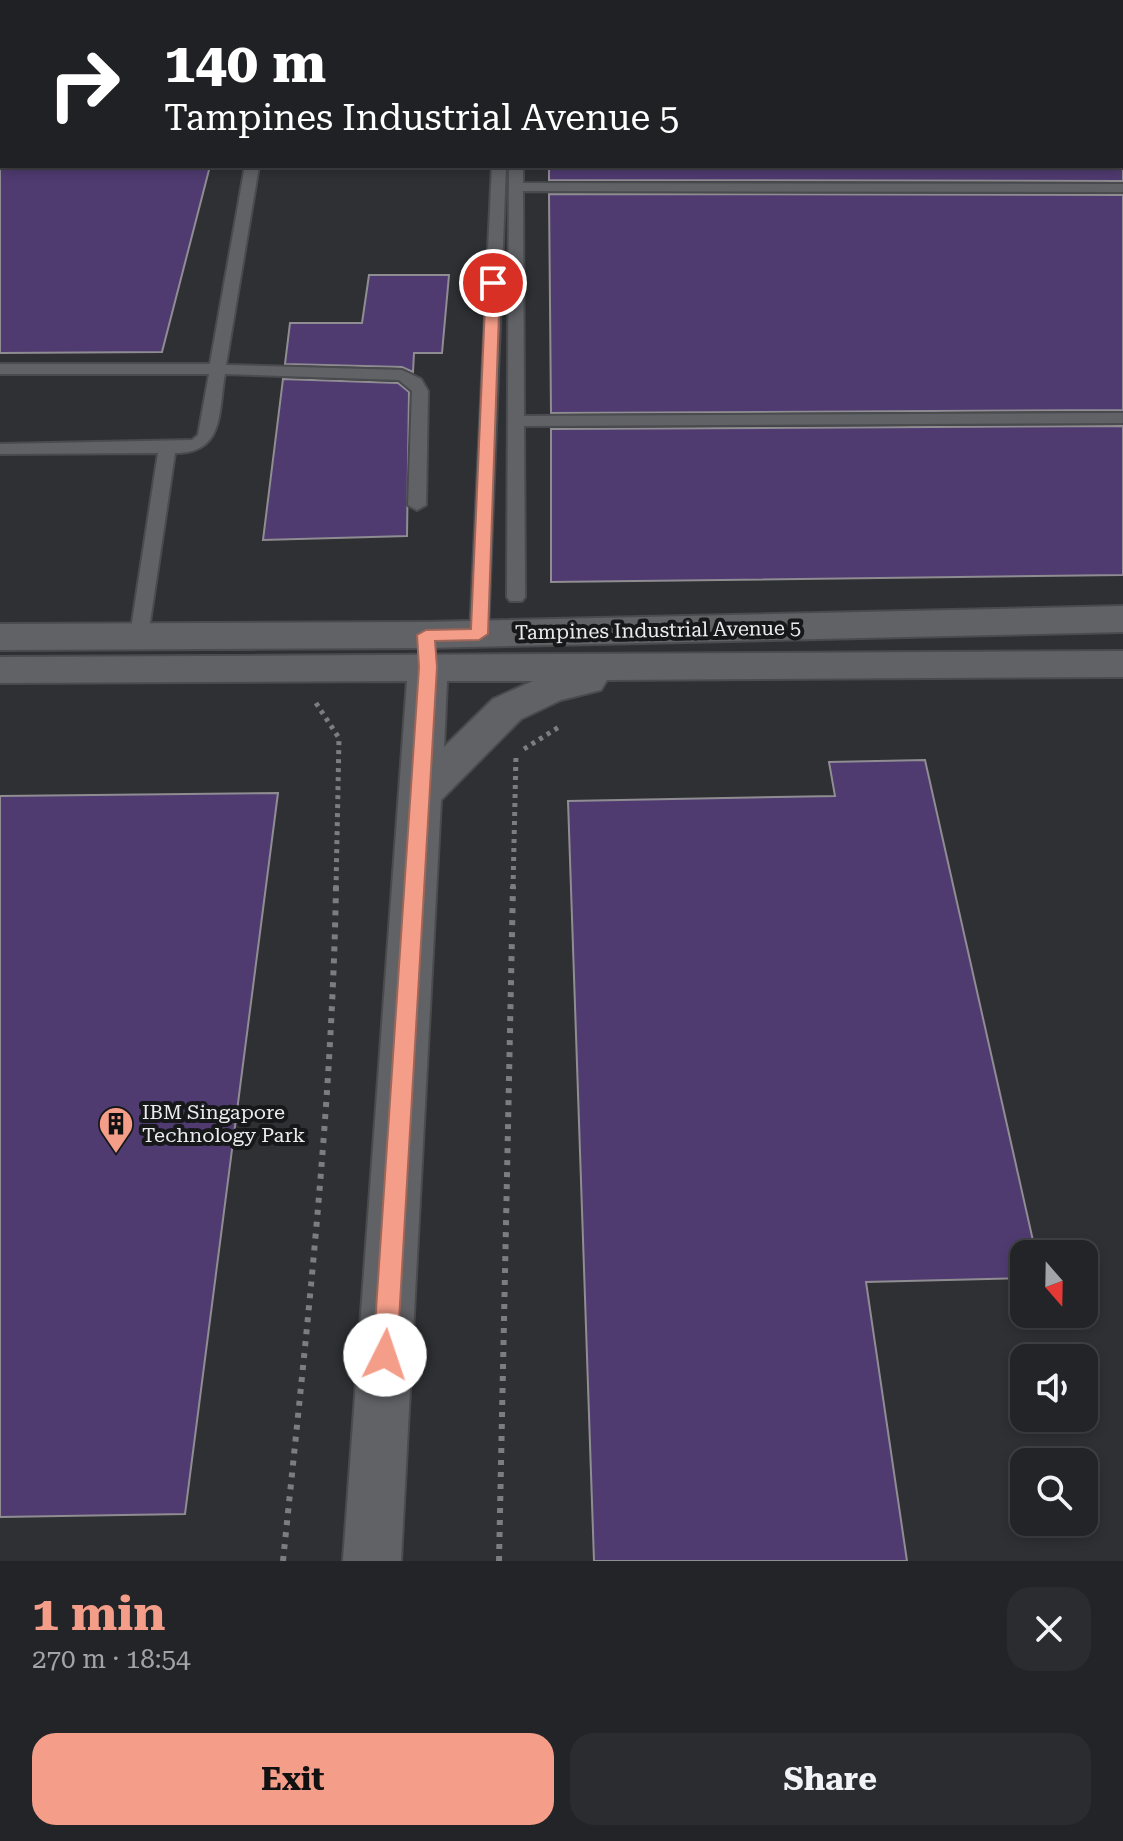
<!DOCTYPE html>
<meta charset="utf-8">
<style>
:root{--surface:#232427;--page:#2b2c2f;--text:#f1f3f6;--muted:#a3a4a7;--line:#404144;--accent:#f49e89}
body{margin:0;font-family:"Roboto Serif",serif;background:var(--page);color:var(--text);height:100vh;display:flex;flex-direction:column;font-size:30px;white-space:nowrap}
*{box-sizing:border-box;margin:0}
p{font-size:26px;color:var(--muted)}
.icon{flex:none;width:44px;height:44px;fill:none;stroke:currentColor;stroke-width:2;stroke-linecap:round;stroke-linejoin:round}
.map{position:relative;height:1561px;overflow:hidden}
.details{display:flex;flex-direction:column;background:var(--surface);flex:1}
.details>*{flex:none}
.banner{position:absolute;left:0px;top:0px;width:1124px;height:168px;box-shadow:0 4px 12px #0003,0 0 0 2px var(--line);background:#202124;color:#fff;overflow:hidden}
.needle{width:52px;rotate:160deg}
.fabs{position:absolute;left:1010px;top:1240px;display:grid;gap:16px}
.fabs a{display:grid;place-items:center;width:88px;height:88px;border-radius:16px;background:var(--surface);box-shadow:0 4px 12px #0003,0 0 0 2px var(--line);font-size:40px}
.pin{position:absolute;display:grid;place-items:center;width:68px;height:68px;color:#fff;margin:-34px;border:4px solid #fff;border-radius:50%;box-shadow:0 2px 8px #0007}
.me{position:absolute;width:88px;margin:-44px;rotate:4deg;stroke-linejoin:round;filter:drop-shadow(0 0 6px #0008)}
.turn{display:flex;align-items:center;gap:28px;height:168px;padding:0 32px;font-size:36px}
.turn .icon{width:104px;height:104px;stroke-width:2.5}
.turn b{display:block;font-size:56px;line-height:68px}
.round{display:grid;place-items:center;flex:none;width:84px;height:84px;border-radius:24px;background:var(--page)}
.head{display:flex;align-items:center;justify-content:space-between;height:136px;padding:0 32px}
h1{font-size:48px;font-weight:700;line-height:60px;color:var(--accent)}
.action{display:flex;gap:16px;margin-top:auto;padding:16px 32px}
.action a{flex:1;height:92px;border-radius:24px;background:var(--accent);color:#111;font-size:32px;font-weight:700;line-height:92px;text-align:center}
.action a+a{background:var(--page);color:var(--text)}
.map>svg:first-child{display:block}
</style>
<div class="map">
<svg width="1123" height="1561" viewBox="0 0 1123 1561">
<rect width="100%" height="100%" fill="#2f3034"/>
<path fill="#503b71" stroke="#8f8d92" stroke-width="2" d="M0,166h210l-48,186 -162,1z
M549,166h574v15l-574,-1z
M549,194l574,1v215l-572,3z
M369,275h80l-7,78h-28l-1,19 -11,-5 -117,-3 5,-41h72z
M283,379l115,4 11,9 -2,144 -144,4z
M1123,426v149l-572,7v-153z
M925,760l111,494h-12v24l-158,4 41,279h-313l-26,-760 267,-5 -6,-34z
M278,793l-93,721 -185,3v-721z"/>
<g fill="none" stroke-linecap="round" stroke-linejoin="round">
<defs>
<path id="service" d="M277,0h12v2h-12z
M500,0h12v2h-12z
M0,3h2v8h-2z
M0,34h2v8h-2z
M245,166h14l-33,199 176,5 19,9 7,12 -2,114 -9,5 -9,-5 4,-114 -13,-11 -174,-6c-7,38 0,79 -50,79l-27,183 -9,6 -9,-6 28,-183 -158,1v-10l192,-4 6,-5 11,-61h-209v-10h210z
M492,166h14l-18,468 -9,6 -9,-6z
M509,166h14v17l600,1v8l-600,-1 1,225 599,-3v10l-599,3 1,171 -3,4h-12l-3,-4z"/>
<path id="minor" d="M1123,606v26l-697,16 -426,2v-26l426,-2z
M1123,651v26l-516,3 -6,10 -40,10 -40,19 -80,81 -40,761h-58l64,-880 -407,2v-26zM447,681h86l-40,18 -49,48z"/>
</defs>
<use href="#service" stroke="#4a4b4e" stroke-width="4"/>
<use href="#minor" stroke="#4a4b4e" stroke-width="4"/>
<path stroke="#7c7d80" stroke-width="5" stroke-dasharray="4 5" stroke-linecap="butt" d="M316,703l23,35 -3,150
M524,749l35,-22
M513,888l3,-134"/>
<path stroke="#7c7d80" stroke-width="6" stroke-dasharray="5 7" stroke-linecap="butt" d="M283,1561c23,-225 49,-449 53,-675
M499,1561l14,-675"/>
<use href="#service" fill="#616266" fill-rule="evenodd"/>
<use href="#minor" fill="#616266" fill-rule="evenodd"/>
</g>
<path fill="#f49e89" stroke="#9f6759" stroke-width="2" d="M493,279l7,4 -12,351 -9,6 -44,1 2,26 -40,688 -4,8 -8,3 -9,-3 -3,-8 46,-688 -2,-32 9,-5 45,-1 15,-346z"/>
<defs>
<symbol id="building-pin" viewBox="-11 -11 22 30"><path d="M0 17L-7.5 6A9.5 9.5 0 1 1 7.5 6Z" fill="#f49e89" stroke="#17181a"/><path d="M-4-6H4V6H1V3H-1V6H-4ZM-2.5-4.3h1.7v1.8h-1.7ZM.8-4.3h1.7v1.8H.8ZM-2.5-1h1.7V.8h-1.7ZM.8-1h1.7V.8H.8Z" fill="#111"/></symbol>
</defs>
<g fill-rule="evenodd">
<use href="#building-pin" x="96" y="1104" width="40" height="54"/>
</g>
<g text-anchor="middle" stroke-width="8" stroke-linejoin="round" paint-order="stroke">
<g font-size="20" fill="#ececef" stroke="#17181a">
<text transform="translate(658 630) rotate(-1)" y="7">Tampines Industrial Avenue 5</text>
</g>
<g font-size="20" fill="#ececef" stroke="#17181a" text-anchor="start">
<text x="142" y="1119">IBM Singapore<tspan x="142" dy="23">Technology Park</tspan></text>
</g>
</g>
</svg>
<div class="fabs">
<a><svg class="needle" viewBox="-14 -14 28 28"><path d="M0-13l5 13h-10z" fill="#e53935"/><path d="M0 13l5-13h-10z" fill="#a3a4a7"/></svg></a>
<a><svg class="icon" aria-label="sound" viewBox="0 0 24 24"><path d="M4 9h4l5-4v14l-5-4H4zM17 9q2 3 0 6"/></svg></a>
<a><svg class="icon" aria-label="search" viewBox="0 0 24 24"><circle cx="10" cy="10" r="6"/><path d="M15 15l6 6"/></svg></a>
</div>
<div class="pin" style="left:493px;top:283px;background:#d93025"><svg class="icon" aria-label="arrive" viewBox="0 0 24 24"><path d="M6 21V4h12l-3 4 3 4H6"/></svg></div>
<svg class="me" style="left:385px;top:1355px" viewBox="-20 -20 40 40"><circle r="19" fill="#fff"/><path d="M0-13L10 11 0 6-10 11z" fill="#f49e89"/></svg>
<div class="banner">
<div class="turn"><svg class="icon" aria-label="right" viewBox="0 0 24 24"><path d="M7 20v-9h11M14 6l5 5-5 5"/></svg><div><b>140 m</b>Tampines Industrial Avenue 5</div></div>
</div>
</div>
<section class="details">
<div class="head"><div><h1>1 min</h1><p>270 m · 18:54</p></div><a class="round"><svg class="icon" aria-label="close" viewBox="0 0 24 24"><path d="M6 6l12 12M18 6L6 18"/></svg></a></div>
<div class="action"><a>Exit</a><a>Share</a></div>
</section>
